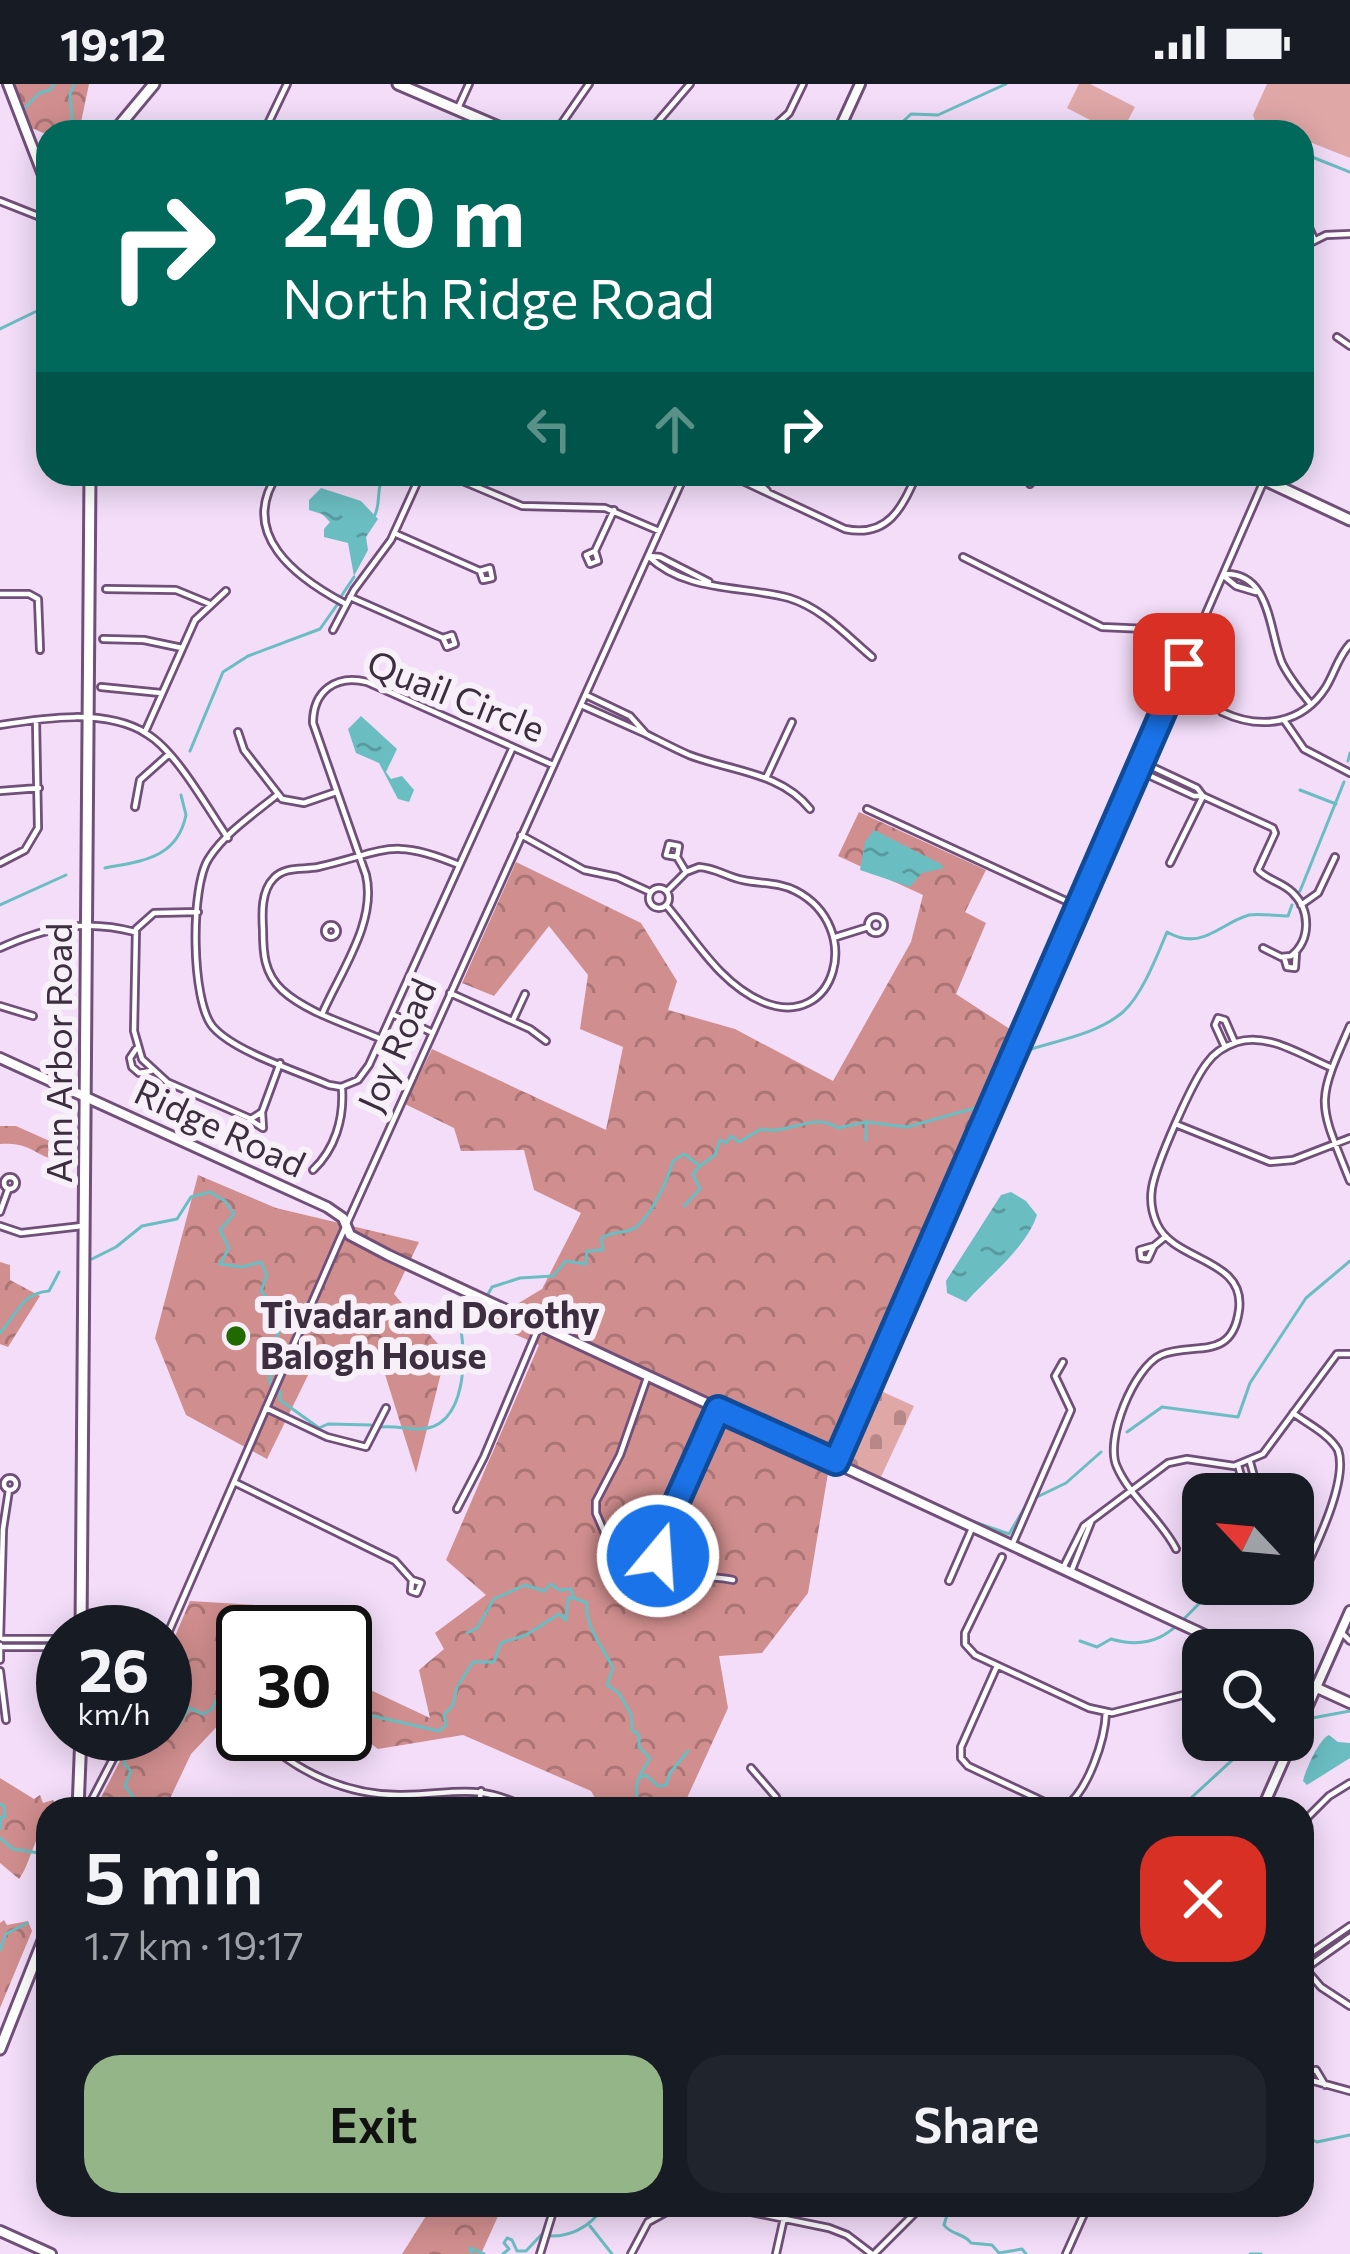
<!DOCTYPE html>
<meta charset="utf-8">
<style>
:root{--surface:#171b24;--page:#20242c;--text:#f1f3f6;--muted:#9ea1a6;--accent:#94b587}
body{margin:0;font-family:Commissioner,sans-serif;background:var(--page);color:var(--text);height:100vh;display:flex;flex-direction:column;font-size:45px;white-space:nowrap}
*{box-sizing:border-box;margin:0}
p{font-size:39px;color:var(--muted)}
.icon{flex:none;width:66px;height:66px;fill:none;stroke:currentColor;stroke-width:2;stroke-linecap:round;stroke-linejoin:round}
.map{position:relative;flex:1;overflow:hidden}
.drawer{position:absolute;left:36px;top:1713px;width:1278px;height:420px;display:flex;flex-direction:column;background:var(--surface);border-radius:36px;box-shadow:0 6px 30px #0003}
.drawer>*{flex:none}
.banner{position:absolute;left:36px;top:36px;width:1278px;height:366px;border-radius:36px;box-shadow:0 6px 30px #0003;background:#00695c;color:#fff;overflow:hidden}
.needle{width:78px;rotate:296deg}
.buttons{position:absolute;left:1182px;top:1389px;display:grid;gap:24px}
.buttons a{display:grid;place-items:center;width:132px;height:132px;border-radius:24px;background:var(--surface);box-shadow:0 6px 30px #0003;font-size:60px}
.speed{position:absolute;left:36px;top:1521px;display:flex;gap:24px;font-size:60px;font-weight:700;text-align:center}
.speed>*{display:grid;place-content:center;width:156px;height:156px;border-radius:50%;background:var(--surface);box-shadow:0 6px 30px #0003;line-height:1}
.speed small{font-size:30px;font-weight:400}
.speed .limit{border:6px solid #111;border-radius:18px;background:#fff;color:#111}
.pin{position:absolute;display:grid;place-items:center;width:102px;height:102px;color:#fff;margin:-51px;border-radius:24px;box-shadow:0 6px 18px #0006}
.me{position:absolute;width:132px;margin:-66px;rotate:18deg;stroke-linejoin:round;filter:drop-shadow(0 0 9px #0008)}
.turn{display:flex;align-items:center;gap:42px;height:252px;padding:0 48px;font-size:54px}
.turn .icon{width:156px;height:156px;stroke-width:2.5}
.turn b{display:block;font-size:84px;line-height:102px}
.lanes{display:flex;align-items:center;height:114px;padding:0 48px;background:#0003;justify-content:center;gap:60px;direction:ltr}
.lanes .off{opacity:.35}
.round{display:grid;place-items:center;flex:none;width:126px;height:126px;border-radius:36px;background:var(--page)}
.headline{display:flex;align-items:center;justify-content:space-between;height:204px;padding:0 48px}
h1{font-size:72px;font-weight:600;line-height:90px}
.button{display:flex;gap:24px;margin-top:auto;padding:24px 48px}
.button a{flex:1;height:138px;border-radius:36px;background:var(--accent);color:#111;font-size:48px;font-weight:600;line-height:138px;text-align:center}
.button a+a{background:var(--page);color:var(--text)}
.status{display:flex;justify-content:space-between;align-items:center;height:84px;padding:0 60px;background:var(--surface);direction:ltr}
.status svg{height:33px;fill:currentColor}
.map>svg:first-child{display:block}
</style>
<div class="status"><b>19:12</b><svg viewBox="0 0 49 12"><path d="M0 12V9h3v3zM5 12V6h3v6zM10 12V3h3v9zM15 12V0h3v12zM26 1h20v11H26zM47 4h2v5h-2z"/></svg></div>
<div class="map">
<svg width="1350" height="2170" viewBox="0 0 1350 2170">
<defs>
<pattern id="forest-crowns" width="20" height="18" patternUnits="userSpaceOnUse" patternTransform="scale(3)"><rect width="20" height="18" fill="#d18e8e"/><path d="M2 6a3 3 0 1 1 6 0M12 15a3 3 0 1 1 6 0" fill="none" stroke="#ab7475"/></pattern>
<pattern id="cemetery-stones" width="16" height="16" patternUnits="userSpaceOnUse" patternTransform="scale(3)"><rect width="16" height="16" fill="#e0a7a7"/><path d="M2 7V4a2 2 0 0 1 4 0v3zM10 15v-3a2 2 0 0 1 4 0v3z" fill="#b78889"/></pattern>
<pattern id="water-ripples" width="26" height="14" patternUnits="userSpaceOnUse" patternTransform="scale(3)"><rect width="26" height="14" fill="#6abdc1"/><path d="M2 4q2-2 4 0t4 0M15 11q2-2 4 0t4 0" fill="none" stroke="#589a9e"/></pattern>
</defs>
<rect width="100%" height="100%" fill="#f3ddf9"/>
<path fill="url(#forest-crowns)" d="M12,0h77l-10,48 -31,3 -19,-8z
M859,728l127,58 -21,42 21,11 -30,71 60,39 -184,416 -24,144 -46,60 -43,3 9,52 -46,101h-81l-10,-18 -128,-56 -85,14 -33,-24v-47l85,40 -11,-48 25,-21 -9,-16 51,-38 -40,-35 93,-215 -52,-23 55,-33 39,-76 -47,-23 -10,-40 -63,1 -7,-23 -49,-24 27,-55 174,81 17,-83 -43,-18 8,-54 -39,-49 -55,70 -32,-13 54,-121 125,61 36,58 -9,29 67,19 98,52 78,-139 12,-47 -85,-39z
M75,1031l-1,29 -10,17c-29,-2 -30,-20 -64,-17v-18h16l38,17z
M198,1091l78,33 143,34 -25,52 52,59 -30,120 -33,-105 -70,-3 -46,94 -81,-44 -31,-77z
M0,1178l10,3v15l30,16 -32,51 -8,-3z
M190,1517l97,6 10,25h-54v67l-52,55 -26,55h-70l39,-75h31v-74z
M0,1694l34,21 6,-4 3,8 10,-3 5,9h-10v17c-15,9 -17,38 -29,53l-19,-16z
M4,1836l3,5 21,-4 4,10 -32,77v-85z
M433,2121h70l-22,49h-79z"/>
<path fill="url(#cemetery-stones)" d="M872,1303l42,19 -34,73 -42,-19z"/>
<path fill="#e0a7a7" d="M1079,0h11l45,23 -13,25h-9l-46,-24z
M1267,0h83v74l-48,-19v-7h-27l-19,-8 -3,-9z"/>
<path fill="url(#water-ripples)" d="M321,404l40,13 17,18 -12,18 2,13 -14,26 -6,-33 -24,-6v-8l6,-7 -8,-8 -13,-4v-10z
M361,632l36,33 -11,23 5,7 11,-3 12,14 -5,12 -11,-3 -19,-36 -23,-10 -8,-24z
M874,746l67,34 3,4 -22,5 -12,14 -50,-17 5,-28z
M1011,1108l15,9 11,14c-11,33 -47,60 -71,87l-19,-9 -1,-12 55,-86z
M1329,1651l9,7 12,1v15l-43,27 -4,-4c3,-12 16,-42 26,-46z"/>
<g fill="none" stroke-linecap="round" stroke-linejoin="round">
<path stroke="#6abdc1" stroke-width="3" d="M23,26l16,-17 11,-3 4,-6
M73,48l-3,-38 4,-10
M892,48l19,-18 27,1 68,-31
M1302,69l48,19
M0,245l41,-20 5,-17
M374,433c8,-15 1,-27 10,-43
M342,511l12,-18
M190,667l33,-79 25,-16 72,-27 17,-24
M1348,677l2,-8
M1300,706l36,14
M105,784c36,-7 72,-9 81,-53l-5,-20
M1300,807l44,-109
M0,821l66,-30
M1002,1008l17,-39c33,-12 76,-17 104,-41 19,-17 34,-56 44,-80 35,20 53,-9 82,-17 10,-2 28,1 39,1l4,-11
M995,1023l4,-9
M866,1056v-16
M700,1082l15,-11 5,-15 6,3 5,-7 8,6 22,-13c26,7 53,-18 77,-1l28,-6 41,5 68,-19 10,2
M684,1122l16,-17 -7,-15 6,-7
M92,1175l24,-12 26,-21 35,-7 14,-22 19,-5 15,9 9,13 -14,16 9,18 -9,16 22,3 19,-5 6,13 -6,16 11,13
M487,1212l5,-9 28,-9 33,-2 13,-15 20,3 1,-13 16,-1 -2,-11c12,-10 25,-4 35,-12 16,-12 32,-48 37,-66l11,-7 16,12
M271,1222l-2,8 9,1 3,14 -7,12 9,9 -14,30 3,7 8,4v9l39,28 9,-4 43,1
M0,1249c17,-18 21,-40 49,-42l10,-19
M381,1343c17,-1 25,2 38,2 49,0 48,-77 40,-108l8,-9 16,-9
M1127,1348l35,-25 76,10 12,-34 56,-85 44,-37
M1037,1413l29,-14 35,-31
M966,1435l43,15 19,-32
M1293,1452l17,-9
M467,1549l10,-5 17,-29 31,-14 19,6 7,-7 8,6 12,-1 3,9 13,5c-3,23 17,45 26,65l-6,17 12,8 12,21 1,16 7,5v12l11,11c-8,14 -18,25 -12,42l-7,9
M1080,1557l17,6 14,-8c58,17 72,-27 110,-55
M459,1600l14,-22h21l7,-19 25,-8 33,-21 7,6 2,-22h5
M345,1620l6,-1 4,9 84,19 7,-6 -2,-10 9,-10 4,-18
M165,1633l15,-11v7l-9,8 7,5 11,-18 14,6 9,-5 6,-12 11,3 8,-11 -1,-9 7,-7
M1307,1635l43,-8
M146,1650h1
M640,1694l6,-3 12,11 8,-1 4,-12 18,-22
M0,1720l4,2 1,11h-4l-1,12
M126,1725l11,-7 -12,-16 6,-15 -7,-7 2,-11 10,-3 2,-16
M1179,1725l75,-69
M0,1754l13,11 26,4
M42,1769l6,2
M0,1866l6,-16 21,-11
M1302,2051l15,7 33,-7
M950,2121l-6,20c7,10 20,8 27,18l21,2 7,8 23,-4 4,5
M590,2142l22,28
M472,2170l-2,-6 14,6
M503,2170l6,-5 -5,-6 3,-5 5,2 5,11h9l15,-16c26,5 51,-8 63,-30
M1250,2170h11"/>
<defs>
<path id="minor" d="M459,22l10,-22
M562,39l27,-39
M264,48l23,-48
M649,48l41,-48
M768,48l21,-19 14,-29
M0,117l48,19
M1302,128l12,27
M1302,163l24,-12 24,-1
M1337,253l13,9
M278,390c-41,60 19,104 66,129
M446,390l76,32 83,2 54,23
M728,390l117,55c43,9 57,-21 72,-55
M749,390l18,17
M1030,400l5,-10
M394,449l86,38 10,-3 2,10 -9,2 -3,-9
M595,467l3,10 -8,3 -4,-9 9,-4 19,-41
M648,472c39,37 93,29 141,42 33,10 57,37 83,59
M649,472l11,1 49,25
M963,473l139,70 67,3 26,10
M1224,490c47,-2 45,58 58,89 7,14 18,28 28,40
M1225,493l11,9 20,6
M106,505l70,1 34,14
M0,510h29l9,5 2,51
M350,513l93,41 4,9 8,-3 -3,-9 -9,3
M333,546l21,-40 37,-50 30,-66
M103,555l41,1 38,8
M101,603l60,6
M581,621l65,29 -16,-18 -44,-21
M1222,628c38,18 80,13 104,-25 9,-15 12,-30 24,-43
M1284,636l20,29 46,24
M0,641c44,-7 107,-17 147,9 30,18 60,74 81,104
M145,648l50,-112 31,-29
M238,648l6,18 38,49 22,4 32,-11
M646,650c14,7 29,15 43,21 41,16 92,17 121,54
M1140,682l4,7 50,23h9l70,32 2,5 -17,37c9,10 24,12 34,22 19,18 19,48 -1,64l-10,1 -18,-9
M1140,682l8,-1 49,23 6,8
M766,694l26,-56
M0,707l39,-3
M277,711c-22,18 -52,38 -68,63 -19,28 -18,144 4,169 22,25 84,44 116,58l12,2
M135,723l5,-27 28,-25
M867,725l212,98
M521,751l63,35 33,7 33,15
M677,773l-11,-2 3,-11 10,2 -2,11 9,15
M0,779l25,-13 13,-22 -2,-108
M1170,779l33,-67
M649 814a10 10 0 1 1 20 0a10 10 0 1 1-20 0Z
M666,821c29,34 54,79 97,97 73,30 102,-75 33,-111 -17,-9 -35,-7 -53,-11 -16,-3 -27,-12 -44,-13l-13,5 -19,19
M1301,821l17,-12 17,-36
M198,828l-44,1 -18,16 -2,102 8,28 25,23 84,37 11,-7 18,-49
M868 841a8 8 0 1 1 16 0a8 8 0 1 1-16 0Z
M325 847a6 6 0 1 1 12 0a6 6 0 1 1-12 0Z
M836,853l32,-10
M0,864c46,-21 85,-29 135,-16
M1284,873l3,10 8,1 1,-15
M450,909l80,36 16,12
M0,922l33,10
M323,928c18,-41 54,-91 43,-137l-53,-152c0,-32 23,-49 54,-41l186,83
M392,930l41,19
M513,936l12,-26
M1350,942c-35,79 -32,75 0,155
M381,955c-31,-14 -74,-26 -99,-49 -18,-17 -19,-37 -19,-60 -1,-17 -2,-39 11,-52 11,-12 29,-8 44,-11 66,-15 73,-31 141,-2
M1225,963l-10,-22 3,-7 7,2 10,23
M136,965l-6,9 2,9 7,6 12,-2
M341,1003l17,-7 11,-15 143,-316
M249,1035l14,9 -1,-16
M1178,1041l92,37 23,-2 57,-22
M313,1086c22,-21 31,-51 29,-81
M4 1099a6 6 0 1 1 12 0a6 6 0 1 1-12 0Z
M0,1128l8,-22
M0,1142l21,7 61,-7
M1154,1162l-6,13 -7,-1 -1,-8 14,-4 11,-9
M266,1324l61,29 39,10 20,-39
M718,1325l-58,130c-9,45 44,34 73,41
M836,1377l427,-978
M1250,1378l9,32
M1238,1381l8,29
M4 1400a6 6 0 1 1 12 0a6 6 0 1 1-12 0Z
M234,1398l161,79 17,19 9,3 -4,10 -6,-2 1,-11
M457,1425l27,-52 56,-133
M1012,1461l59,-135 -16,-34 8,-14
M1176,1465c-15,-30 -46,-52 -59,-82 -13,-27 17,-100 44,-112 31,-14 71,8 78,-45 7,-52 -65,-48 -82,-86 -5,-11 -7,-24 -5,-36 4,-24 40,-106 55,-125 7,-10 18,-17 30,-21 31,-10 66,14 95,26
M612,1466l-16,-37v-12l24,-46 28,-80
M1002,1473l-37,76v11l10,11 114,53 23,5 91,-23
M1063,1484l21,-42 84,-63 19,-4 47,7 29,-12 74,-100h13
M1071,1488l20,-50
M949,1497l24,-55
M1285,1516l8,-5c15,-33 57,-112 45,-145 -9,-16 -30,-26 -45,-37
M1341,1548l9,9
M0,1554l3,-109 6,-39
M3,1555h60
M165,1556l174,-399 346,-767
M0,1563h63
M0,1576v-15
M997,1582l-36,81v11l7,8 85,40 12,1c23,-16 40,-67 41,-95
M0,1587l6,49
M258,1650c37,38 90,62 144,61 57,-1 72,-13 128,14
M751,1684l25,29 4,12
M87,1725l39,-75
M201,1725l5,-3 6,3
M478,1725l3,-18
M1302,1739l27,-27 21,-13
M1302,1875l48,-33
M1302,1881l19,22 29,19
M1302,1887l48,-34
M1325,2001l-9,-15 -10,2 4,8 40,11
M377,2121h5
M717,2121l112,23 18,7 25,19
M540,2170l15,-49
M631,2170l17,-32 31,-17
M776,2170l8,-36
M874,2170l49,-49
M1066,2170l22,-49"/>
<path id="tertiary" d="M8,0l40,104
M838,48l22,-48
M0,974l327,149 16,11 7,17 38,20 849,395
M1293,1593l57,26
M1262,1725l88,-198
M0,2147l51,23"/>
<path id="secondary" d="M398,0l112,48
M114,48l40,-48
M1252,390l98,46
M81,1548l9,-1158
M78,1725l3,-75
M0,1965l48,-121"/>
</defs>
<use href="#minor" stroke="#704f78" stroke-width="10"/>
<use href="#tertiary" stroke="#704f78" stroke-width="14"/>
<use href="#secondary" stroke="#704f78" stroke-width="15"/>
<use href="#minor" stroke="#fff" stroke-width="4.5"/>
<use href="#tertiary" stroke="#fff" stroke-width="8"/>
<use href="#secondary" stroke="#fff" stroke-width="9"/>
</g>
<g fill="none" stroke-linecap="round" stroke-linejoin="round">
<defs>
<path id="route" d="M658,1472l2,-17 58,-130 118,53 348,-798"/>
</defs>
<use href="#route" stroke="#114b97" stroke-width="30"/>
<use href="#route" stroke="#1a73e8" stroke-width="21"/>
</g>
<circle fill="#226900" stroke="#f7f0f9" stroke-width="4.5" cx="236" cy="1252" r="12"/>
<g text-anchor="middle" stroke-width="12" stroke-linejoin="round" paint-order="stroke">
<g font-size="36" fill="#3c2d3f" stroke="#f7f0f9">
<text transform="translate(456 612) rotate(22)" y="13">Quail Circle</text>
<text transform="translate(397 961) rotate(-66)" y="13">Joy Road</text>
<text transform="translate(59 969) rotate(-90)" y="13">Ann Arbor Road</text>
<text transform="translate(220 1044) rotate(25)" y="13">Ridge Road</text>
</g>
<g font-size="36" font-weight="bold" fill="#3c2d3f" stroke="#f7f0f9" text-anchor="start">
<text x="260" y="1244">Tivadar and Dorothy<tspan x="260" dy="41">Balogh House</tspan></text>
</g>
</g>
</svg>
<div class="buttons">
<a><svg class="needle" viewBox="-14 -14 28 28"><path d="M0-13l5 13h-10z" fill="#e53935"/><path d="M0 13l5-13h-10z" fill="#9ea1a6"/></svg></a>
<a><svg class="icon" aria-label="search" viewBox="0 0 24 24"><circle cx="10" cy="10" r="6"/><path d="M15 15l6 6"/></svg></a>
</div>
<div class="speed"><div>26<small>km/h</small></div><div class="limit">30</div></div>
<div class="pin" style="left:1184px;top:580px;background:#d93025"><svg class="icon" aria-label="arrive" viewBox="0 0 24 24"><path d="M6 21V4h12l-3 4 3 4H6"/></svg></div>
<svg class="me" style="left:658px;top:1472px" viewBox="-20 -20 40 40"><circle r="17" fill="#1a73e8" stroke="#fff" stroke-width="3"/><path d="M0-11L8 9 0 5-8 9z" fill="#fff"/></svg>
<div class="banner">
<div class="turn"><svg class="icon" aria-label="right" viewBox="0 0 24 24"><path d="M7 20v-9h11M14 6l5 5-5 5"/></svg><div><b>240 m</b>North Ridge Road</div></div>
<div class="lanes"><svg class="icon off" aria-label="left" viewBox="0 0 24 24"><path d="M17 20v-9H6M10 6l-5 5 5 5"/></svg><svg class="icon off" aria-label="ahead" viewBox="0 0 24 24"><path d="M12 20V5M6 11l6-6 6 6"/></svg><svg class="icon" aria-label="right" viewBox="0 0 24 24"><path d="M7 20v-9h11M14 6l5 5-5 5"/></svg></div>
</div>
<section class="drawer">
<div class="headline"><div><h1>5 min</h1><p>1.7 km · 19:17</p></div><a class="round" style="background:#d93025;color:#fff"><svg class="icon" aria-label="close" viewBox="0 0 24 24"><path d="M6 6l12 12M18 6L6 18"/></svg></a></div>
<div class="button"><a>Exit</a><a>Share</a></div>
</section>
</div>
